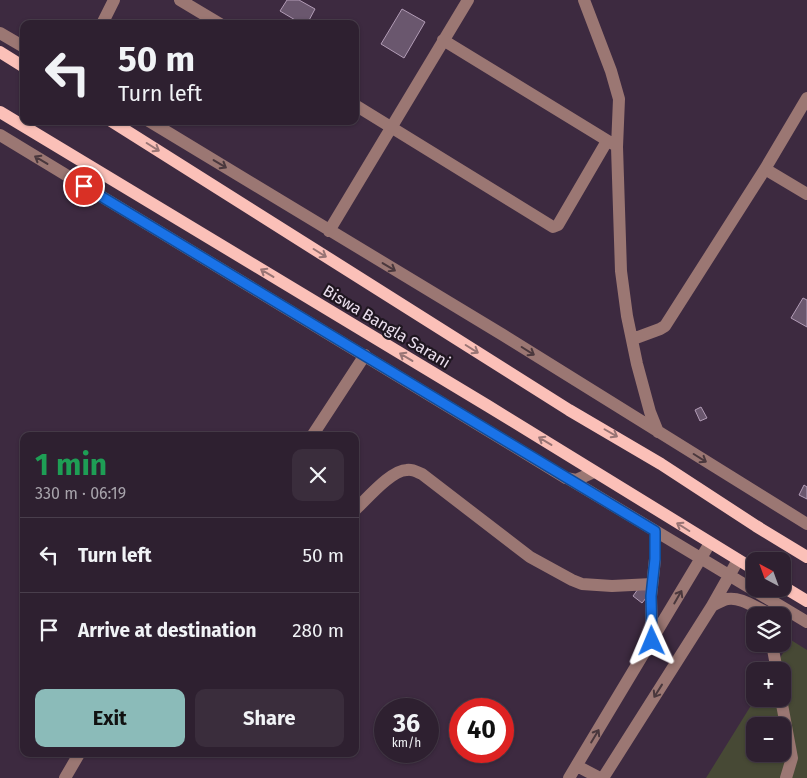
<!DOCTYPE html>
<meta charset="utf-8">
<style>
:root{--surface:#2e2030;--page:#3a2d3c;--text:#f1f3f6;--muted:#a7a3ab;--line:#493e4c;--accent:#8bbbb9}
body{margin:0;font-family:"Fira Sans",sans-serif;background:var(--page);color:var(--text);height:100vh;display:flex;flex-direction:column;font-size:19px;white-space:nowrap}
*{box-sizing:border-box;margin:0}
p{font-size:16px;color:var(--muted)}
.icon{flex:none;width:28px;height:28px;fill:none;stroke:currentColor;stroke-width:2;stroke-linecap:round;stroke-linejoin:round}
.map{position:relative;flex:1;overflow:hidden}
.side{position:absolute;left:20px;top:432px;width:339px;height:325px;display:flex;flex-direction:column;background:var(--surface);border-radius:10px;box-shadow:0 1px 4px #0004,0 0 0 1px var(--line)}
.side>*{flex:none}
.banner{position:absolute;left:20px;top:20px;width:339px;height:105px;border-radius:10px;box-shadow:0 1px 4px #0004,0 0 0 1px var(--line);background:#2e2030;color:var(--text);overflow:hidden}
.needle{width:32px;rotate:319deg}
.controls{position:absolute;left:746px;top:552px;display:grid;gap:10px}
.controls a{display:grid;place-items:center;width:45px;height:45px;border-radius:10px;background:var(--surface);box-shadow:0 1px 4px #0004,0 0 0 1px var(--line);font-size:25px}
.speed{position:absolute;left:374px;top:698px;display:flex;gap:10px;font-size:25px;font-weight:700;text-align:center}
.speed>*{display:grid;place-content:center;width:65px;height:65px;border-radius:50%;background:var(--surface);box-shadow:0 1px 4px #0004,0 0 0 1px var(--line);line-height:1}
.speed small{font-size:12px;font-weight:400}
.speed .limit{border:8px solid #d22;background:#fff;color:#111}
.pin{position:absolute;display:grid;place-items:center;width:42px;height:42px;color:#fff;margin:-21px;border:2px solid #fff;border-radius:50%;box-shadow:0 1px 5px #0007}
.me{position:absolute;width:55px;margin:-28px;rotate:359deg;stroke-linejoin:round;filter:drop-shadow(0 0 4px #0008)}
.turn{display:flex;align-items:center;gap:18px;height:105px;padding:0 15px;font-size:22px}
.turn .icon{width:65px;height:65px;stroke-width:2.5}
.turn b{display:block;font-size:35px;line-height:42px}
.round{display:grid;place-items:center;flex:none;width:52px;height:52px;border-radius:10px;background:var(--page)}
.headline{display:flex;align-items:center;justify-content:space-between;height:85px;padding:0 15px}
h1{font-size:30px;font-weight:700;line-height:38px;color:#1e9e55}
.cta{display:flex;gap:10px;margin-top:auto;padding:10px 15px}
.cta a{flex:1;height:58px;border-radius:10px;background:var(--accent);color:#111;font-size:20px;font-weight:700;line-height:58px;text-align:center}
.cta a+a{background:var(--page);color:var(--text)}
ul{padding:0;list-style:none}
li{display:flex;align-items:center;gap:15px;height:75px;padding:0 15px;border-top:1px solid var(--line)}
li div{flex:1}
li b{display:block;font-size:19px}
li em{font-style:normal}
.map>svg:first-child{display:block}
</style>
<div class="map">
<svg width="807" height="778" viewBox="0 0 807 778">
<rect width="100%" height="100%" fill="#3d2a40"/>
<path fill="#474935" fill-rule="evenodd" d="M791,640l16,10v128h-101l49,-79h27v-28h-10zM755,726h27v28h-27z"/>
<path fill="#6a576e" stroke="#b29cb6" d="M287,0h12l16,9 -8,15h-5l-22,-13z
M402,9l23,13 -21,36 -23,-14z
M803,298l4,2v27l-16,-9z
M701,407l6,11 -7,3 -5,-11z
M804,485l3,2v12l-8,-4z
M641,585l10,7 -9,11 -9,-7z"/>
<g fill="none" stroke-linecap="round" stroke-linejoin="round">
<path stroke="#9b7773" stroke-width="12" d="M180,0l40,24
M584,0l27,71 8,28 -2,48 4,124 6,45 10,48 13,48 8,20
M102,24l12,-24
M0,33l24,14
M443,40l170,104
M355,105l198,122 5,-2 49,-84
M149,121l354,214 304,189
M0,135l566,343 10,2 18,-8
M765,169l42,25
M329,231l139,-231
M633,339l27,-10 5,-3 100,-157 42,-71
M312,436l53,-81
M569,479l238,143
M355,510c12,-11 36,-40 52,-40 5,-1 10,2 15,4l108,83 42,23 10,4 30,2 40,-2
M712,606c4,-2 10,-6 15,-7 16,-3 33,13 49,17
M652,641l-1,-45 4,-37v-28
M772,644l5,27
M781,699l11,59 -6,20
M577,766l23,12
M65,778l14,-24
M569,778l141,-235
M603,778l109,-172 26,-46"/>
<path stroke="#fbc0b8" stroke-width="12" d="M0,52l24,15
M0,112l488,294 267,164
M111,121l458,289 92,54 95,62 51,31
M782,586l25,15"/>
</g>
<defs><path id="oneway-shaft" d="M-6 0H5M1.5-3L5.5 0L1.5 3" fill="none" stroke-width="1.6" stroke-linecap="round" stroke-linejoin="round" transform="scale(1.25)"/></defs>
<g stroke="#987474">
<use href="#oneway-shaft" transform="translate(153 147) rotate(32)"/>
<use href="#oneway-shaft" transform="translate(320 253) rotate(32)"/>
<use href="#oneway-shaft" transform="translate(267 273) rotate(-149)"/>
<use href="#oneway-shaft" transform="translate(472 349) rotate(32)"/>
<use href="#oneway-shaft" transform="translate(406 357) rotate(-149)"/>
<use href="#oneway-shaft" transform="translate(611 433) rotate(30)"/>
<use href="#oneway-shaft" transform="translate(545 441) rotate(-149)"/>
<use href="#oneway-shaft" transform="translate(683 527) rotate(-148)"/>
</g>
<g stroke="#4a383d">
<use href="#oneway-shaft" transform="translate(41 160) rotate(-149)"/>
<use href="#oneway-shaft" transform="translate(220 164) rotate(31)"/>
<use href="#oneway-shaft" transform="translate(389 267) rotate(31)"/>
<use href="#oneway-shaft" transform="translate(528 351) rotate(32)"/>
<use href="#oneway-shaft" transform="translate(700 458) rotate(32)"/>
<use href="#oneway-shaft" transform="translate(678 597) rotate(-60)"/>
<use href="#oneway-shaft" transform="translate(658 691) rotate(122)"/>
<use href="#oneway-shaft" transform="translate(595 736) rotate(-59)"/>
</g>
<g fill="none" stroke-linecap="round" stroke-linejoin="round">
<defs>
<path id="route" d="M84,186l571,345v28l-4,37 1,45"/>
</defs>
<use href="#route" stroke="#114b97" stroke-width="12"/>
<use href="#route" stroke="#1a73e8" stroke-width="9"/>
</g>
<g text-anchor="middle" stroke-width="4.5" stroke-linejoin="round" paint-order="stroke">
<g font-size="16" fill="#eadeed" stroke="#1f1620">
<text transform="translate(387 326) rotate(31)" y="6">Biswa Bangla Sarani</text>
</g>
</g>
</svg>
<div class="controls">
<a><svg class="needle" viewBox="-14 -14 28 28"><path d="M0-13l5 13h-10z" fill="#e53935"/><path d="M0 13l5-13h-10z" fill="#a7a3ab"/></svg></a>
<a><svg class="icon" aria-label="layers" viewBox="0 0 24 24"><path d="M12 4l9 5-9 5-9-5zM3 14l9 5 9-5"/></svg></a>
<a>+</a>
<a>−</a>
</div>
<div class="speed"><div>36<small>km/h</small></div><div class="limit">40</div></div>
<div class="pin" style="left:84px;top:186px;background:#d93025"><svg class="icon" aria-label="arrive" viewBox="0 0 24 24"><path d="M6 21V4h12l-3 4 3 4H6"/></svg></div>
<svg class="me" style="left:652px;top:641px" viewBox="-20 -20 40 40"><path d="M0-17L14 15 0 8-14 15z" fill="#1a73e8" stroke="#fff" stroke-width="4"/></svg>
<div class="banner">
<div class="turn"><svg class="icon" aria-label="left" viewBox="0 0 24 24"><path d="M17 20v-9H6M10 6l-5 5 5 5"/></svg><div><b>50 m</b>Turn left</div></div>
</div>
<section class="side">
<div class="headline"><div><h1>1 min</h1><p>330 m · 06:19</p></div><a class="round"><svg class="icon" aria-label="close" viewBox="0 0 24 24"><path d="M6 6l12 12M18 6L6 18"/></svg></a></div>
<ul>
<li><svg class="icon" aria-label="left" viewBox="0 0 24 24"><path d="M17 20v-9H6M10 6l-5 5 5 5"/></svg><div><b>Turn left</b></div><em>50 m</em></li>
<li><svg class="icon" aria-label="arrive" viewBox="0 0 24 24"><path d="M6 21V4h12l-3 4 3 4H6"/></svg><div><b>Arrive at destination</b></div><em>280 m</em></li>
</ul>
<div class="cta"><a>Exit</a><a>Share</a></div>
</section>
</div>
